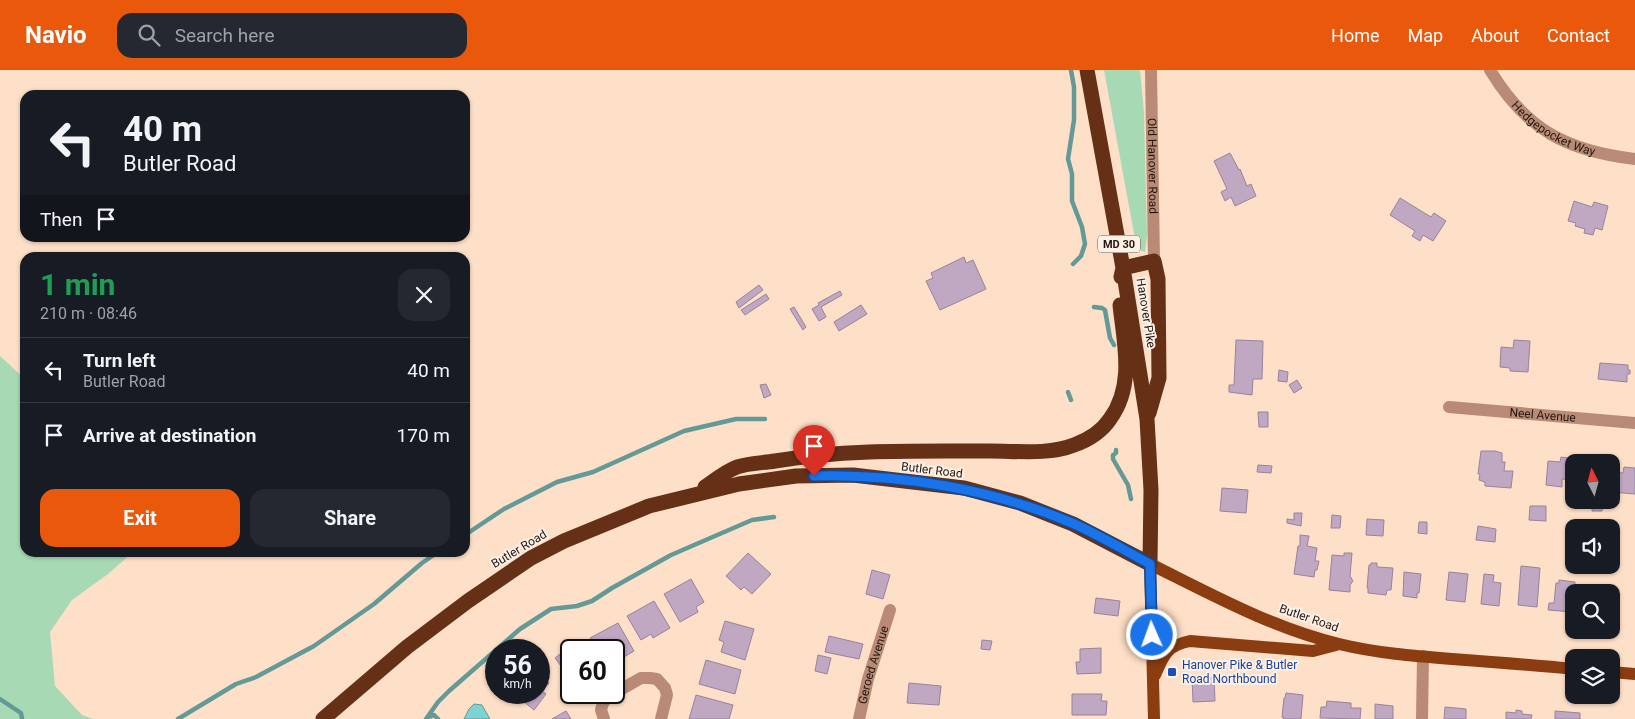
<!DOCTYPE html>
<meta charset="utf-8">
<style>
:root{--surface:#171b24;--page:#242831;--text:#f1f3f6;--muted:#9ea1a6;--line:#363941;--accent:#ea580c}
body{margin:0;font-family:Roboto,sans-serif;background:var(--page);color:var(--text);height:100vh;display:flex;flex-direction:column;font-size:19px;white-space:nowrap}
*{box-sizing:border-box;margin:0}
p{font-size:16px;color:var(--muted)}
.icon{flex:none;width:28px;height:28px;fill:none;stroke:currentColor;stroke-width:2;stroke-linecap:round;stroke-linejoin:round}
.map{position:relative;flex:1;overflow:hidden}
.panel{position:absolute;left:20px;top:182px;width:450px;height:305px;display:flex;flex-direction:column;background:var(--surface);border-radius:15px;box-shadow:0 1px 4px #0004}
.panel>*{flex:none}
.banner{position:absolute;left:20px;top:20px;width:450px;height:152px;border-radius:15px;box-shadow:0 1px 4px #0004;background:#171b24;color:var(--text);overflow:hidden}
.needle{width:32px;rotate:354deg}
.controls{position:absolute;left:1565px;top:384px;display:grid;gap:10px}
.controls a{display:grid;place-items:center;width:55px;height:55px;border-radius:10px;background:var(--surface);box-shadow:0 1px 4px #0004;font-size:25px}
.speed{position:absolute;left:485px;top:569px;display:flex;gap:10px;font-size:25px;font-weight:700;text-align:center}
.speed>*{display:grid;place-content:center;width:65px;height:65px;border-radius:50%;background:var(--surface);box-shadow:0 1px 4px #0004;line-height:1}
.speed small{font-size:12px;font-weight:400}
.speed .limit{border:2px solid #111;border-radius:8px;background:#fff;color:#111}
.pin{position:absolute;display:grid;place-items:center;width:42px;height:42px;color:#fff;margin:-51px -21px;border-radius:50% 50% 50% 0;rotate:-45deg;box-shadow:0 0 5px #0007}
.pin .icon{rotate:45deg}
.me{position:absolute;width:55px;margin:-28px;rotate:358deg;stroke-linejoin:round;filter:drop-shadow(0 0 4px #0008)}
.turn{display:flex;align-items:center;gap:18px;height:105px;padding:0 20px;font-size:22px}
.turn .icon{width:65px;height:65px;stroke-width:2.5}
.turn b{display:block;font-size:35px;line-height:42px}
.then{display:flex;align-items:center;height:48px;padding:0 20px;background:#0003;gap:10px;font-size:19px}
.round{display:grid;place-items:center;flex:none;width:52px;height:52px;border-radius:15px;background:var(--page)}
.summary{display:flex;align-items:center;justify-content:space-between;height:85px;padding:0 20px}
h1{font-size:30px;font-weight:700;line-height:38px;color:#1e9e55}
.cta{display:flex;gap:10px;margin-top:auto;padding:10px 20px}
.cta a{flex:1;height:58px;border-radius:15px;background:var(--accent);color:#fff;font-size:20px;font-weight:700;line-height:58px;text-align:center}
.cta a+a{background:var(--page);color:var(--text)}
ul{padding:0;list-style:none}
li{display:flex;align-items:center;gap:15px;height:65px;padding:0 20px;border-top:1px solid var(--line)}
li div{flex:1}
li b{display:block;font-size:19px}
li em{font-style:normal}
header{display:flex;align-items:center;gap:30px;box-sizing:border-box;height:70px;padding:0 25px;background:var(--accent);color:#fff}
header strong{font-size:24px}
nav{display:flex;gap:28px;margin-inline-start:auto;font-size:18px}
.search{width:350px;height:45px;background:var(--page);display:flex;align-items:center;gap:12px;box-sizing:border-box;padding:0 18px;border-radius:15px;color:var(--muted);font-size:19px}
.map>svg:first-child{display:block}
</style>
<header>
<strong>Navio</strong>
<div class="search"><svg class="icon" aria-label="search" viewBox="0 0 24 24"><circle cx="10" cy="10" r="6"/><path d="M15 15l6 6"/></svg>Search here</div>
<nav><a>Home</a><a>Map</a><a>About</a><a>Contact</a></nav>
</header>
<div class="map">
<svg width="1635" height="649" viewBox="0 0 1635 649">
<rect width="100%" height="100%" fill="#fedfc7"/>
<path fill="#a7dab4" d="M1104,0h36l4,42 3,124 -2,16 -6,-2 -4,-11z
M0,286l25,23v173l107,1 -24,21 -36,26 -22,32 5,54 27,29 11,4h-93z"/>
<path fill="#7ed2d3" stroke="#639a98" d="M474,634l8,1 8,14h-26l5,-10z"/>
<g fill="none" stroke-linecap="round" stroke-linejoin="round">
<path stroke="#639a98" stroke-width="4.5" d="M1071,0l3,17v33l-6,39 4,15v27l10,26 3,17 -4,12 -8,8
M1094,237l8,1 3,2 5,28 4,7
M1068,322l3,8
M1116,380v3l-3,2v4l15,26 3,14
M465,465l39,-26 53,-27 36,-10 91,-41 52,-12h29
M0,629l21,14 1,6
M429,647l5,-2 4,4
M178,649l58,-35 20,-7 58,-31 60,-42 48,-41 16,-11
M426,649l12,-17 11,-11 71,-62 31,-20 26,-3 15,-5 20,-13 59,-33 81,-35 22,-3"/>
</g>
<path fill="#c0a8c3" stroke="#99829c" d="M1230,83l9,17 1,-1 7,17 4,-2 5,12 -21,10 -4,-9 -6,4 -4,-9 6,-3 -13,-28z
M1400,128l31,19 3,-4 12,8 -13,20 -10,-6 -3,6 -8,-5 3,-5 -25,-16z
M1574,131l18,6 2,-5 14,4 -6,24 -7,-2 -2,7 -9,-2 1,-4 -10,-3 1,-3 -8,-2z
M964,187l2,6 7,-3 13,29 -46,21 -14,-29 7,-3 -2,-5z
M759,215l4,5 -24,18 -3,-6z
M840,221l2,4 -21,12 5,10 -7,4 -7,-12 7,-4 -1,-2z
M766,224l3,5 -24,16 -4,-5z
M861,235l6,9 -28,17 -5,-9z
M794,237l12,20 -3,3 -13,-21z
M1236,270l27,1 -1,38h-9l-1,16 -23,-3v-7h5z
M1514,270l16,1 -2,31 -18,-1v-3l-10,-1 1,-20 12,1z
M1600,293l28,2v5h2v4h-3v8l-29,-3z
M1279,300l9,2 -1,10 -9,-1z
M1297,310l5,8 -8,5 -5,-8z
M766,314l5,11 -7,3 -4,-13z
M1258,342h10v15h-9z
M1481,381h14l7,2v9h3l-1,9h9l-2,17 -26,-2v-4l-6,-2 1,-6h-2z
M1561,387l14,2 -2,21 -11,-1v8l-16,-2 2,-24 12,1z
M1258,395l14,1 -1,7 -14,-1z
M1624,397l11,1v26l-24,-2v-20l12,1z
M1222,418l26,2 -2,23 -26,-2z
M1593,430h10l-1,11h-10z
M1530,436h16v15l-17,-1z
M1294,443h8l-1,13 -14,-3v-4l7,1z
M1332,445l9,1 -1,12h-9z
M1367,449l17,1 -1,16 -17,-1z
M1419,452h8v12l-9,-1z
M1478,456l18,3 -1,13 -19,-2z
M1300,465l9,1 -2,10 10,2 -2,13h4l-2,9h-2l-1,7 -20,-3 4,-28h2z
M1569,465h5v16l-6,-1z
M748,483l23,21 -19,20 -8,-7 -3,3 -15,-14z
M1344,483h8l-2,23 3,5 -3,4v7l-21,-2 3,-35 12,1z
M1371,493h6v4l16,1 -2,22h-4l-1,5 -18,-2v-5h-1l2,-23h2z
M1521,496l19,2 -3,39 -19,-2z
M872,500l18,5 -7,24 -17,-5z
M1404,502l17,2 -2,19h-2v5l-14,-2z
M1449,502l19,2 -3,28 -19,-2z
M1484,504l10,1 -1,7 8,1 -2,23 -18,-2z
M691,509l13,23 -8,5 2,5 -18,10 -16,-28z
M1559,510l16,2 -2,30 -25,-2 1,-7h5l2,-20h3z
M1096,528l24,3 -2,15 -24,-3z
M654,531l16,27 -17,10 -2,-4 -10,6 -14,-24z
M725,551l29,8 -9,31 -24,-8 3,-10 -5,-2z
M618,553l16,28 -17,10 -3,-4v-7h-17l-7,-12z
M829,566l34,8 -4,15 -34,-7z
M982,570l10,1 -2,9 -9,-1z
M573,574l5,6h-7v27l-1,1 -15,-20z
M1101,578v25l-24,1 -1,-12h4v-13z
M818,585l13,3 -4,16 -12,-3z
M706,590l35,10 -6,24 -36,-10z
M539,605l10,8 -7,8 4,3 -12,16 -22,-18h27z
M1214,607l1,24 -22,1 -1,-24z
M909,613l32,3 -2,19 -32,-2z
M1286,623l17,2 -2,24h-18l1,-2h-2l2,-19h1z
M1072,624h30l-1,7h6l-1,14h-34z
M696,625l37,10 -4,14h-40z
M1327,631l24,2v5h10l-1,11 -40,-1 1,-11h5z
M1375,634l18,2v13h-18z
M1445,637l21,2v10h-22z
M1516,640l6,1v3l10,1 -1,4h-25v-7l10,1z
M566,641l5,8h-19z
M1555,641l25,2v6h-25z"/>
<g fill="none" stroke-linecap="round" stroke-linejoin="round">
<g stroke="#b98b77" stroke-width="12">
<path id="s1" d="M1151,0l3,191"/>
<path id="s2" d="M1490,0c36,60 77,81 145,89"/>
<path id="s3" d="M1449,337l186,16"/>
<path d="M604,649l-3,-9 2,-7 5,-6 33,-19h9l7,1 8,9 2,7 -6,24"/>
<path id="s4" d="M859,649l9,-40 22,-69"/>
<path d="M1422,649l1,-63"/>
</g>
<path stroke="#8b3c10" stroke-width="12" d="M1611,602l24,2
M1155,605c9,-20 11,-29 35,-34l123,10 23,-6
M1154,649l-4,-155c61,30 122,64 189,80 37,9 75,12 113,15 41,3 81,6 122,10"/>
<path stroke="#653016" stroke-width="15" d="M1121,207l2,-9 31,-7 4,18 1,99 -10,35
M705,417c10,-7 21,-16 32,-20 11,-4 26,-4 38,-6 71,-12 144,-10 216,-10 26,0 58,4 83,-6 14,-5 28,-14 36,-26 25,-34 14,-76 10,-114
M323,649l84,-72 61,-46 63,-43 33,-17 85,-35 90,-22 57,-8 57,-1 111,13 56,15 53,21 77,40 1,-74 -4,-71 -24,-151 -36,-198"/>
</g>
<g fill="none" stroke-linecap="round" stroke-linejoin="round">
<defs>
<path id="route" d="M814,406c87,-2 178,13 258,47 27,12 52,27 78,41l2,71"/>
</defs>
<use href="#route" stroke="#114b97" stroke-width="12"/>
<use href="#route" stroke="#1a73e8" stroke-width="9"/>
</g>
<rect fill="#1a4fb4" stroke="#fdf0e7" stroke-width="2" x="1167" y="597" width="10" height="10" rx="2.5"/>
<g text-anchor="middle" stroke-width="4" stroke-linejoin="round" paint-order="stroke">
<rect fill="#fdf0e7" stroke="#645950" stroke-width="1" x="1098" y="165.5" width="42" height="17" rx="4"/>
<g font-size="11" font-weight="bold" fill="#231810">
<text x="1119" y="178">MD 30</text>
</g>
<g font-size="12" fill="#231810" stroke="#fdf0e7">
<text dy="4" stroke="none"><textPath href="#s2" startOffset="89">Hedgepocket Way</textPath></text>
<text dy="4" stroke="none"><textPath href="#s1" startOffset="96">Old Hanover Road</textPath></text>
<text transform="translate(1146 243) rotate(81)" y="4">Hanover Pike</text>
<text dy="4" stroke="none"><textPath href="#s3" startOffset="94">Neel Avenue</textPath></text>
<text transform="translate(932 400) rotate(7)" y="4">Butler Road</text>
<text transform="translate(519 479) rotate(-31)" y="4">Butler Road</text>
<text transform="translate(1309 548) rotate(19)" y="4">Butler Road</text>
<text dy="4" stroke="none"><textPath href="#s4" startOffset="56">Geroed Avenue</textPath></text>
</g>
<g font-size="12" fill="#164399" stroke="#fdf0e7" text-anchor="start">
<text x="1182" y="599">Hanover Pike &amp; Butler<tspan x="1182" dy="14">Road Northbound</tspan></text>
</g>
</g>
</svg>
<div class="controls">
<a><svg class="needle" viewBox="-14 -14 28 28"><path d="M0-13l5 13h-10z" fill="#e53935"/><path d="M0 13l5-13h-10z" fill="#9ea1a6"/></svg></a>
<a><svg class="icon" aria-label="sound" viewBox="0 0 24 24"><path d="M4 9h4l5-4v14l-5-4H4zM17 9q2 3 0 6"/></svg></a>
<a><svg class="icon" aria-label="search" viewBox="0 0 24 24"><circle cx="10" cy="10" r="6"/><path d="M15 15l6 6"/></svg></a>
<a><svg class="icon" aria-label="layers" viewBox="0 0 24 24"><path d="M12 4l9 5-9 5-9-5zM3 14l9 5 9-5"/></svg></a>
</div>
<div class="speed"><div>56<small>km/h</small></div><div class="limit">60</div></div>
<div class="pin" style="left:814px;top:406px;background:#d93025"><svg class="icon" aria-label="arrive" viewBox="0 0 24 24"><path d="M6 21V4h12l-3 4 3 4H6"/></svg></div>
<svg class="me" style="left:1152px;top:565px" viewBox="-20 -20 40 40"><circle r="17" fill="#1a73e8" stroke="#fff" stroke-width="3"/><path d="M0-11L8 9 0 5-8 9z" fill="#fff"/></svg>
<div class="banner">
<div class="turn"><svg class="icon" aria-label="left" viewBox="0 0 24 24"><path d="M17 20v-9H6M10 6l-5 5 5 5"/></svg><div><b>40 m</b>Butler Road</div></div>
<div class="then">Then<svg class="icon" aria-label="arrive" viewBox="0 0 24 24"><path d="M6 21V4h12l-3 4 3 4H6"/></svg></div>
</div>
<section class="panel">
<div class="summary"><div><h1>1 min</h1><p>210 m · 08:46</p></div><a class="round"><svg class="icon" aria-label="close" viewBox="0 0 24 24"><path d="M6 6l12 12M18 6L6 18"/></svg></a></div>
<ul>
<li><svg class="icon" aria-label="left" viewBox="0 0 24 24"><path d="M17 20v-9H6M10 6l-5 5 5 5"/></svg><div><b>Turn left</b><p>Butler Road</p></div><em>40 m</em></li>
<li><svg class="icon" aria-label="arrive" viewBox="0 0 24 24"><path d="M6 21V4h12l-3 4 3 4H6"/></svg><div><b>Arrive at destination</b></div><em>170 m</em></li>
</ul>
<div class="cta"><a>Exit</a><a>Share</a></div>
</section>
</div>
